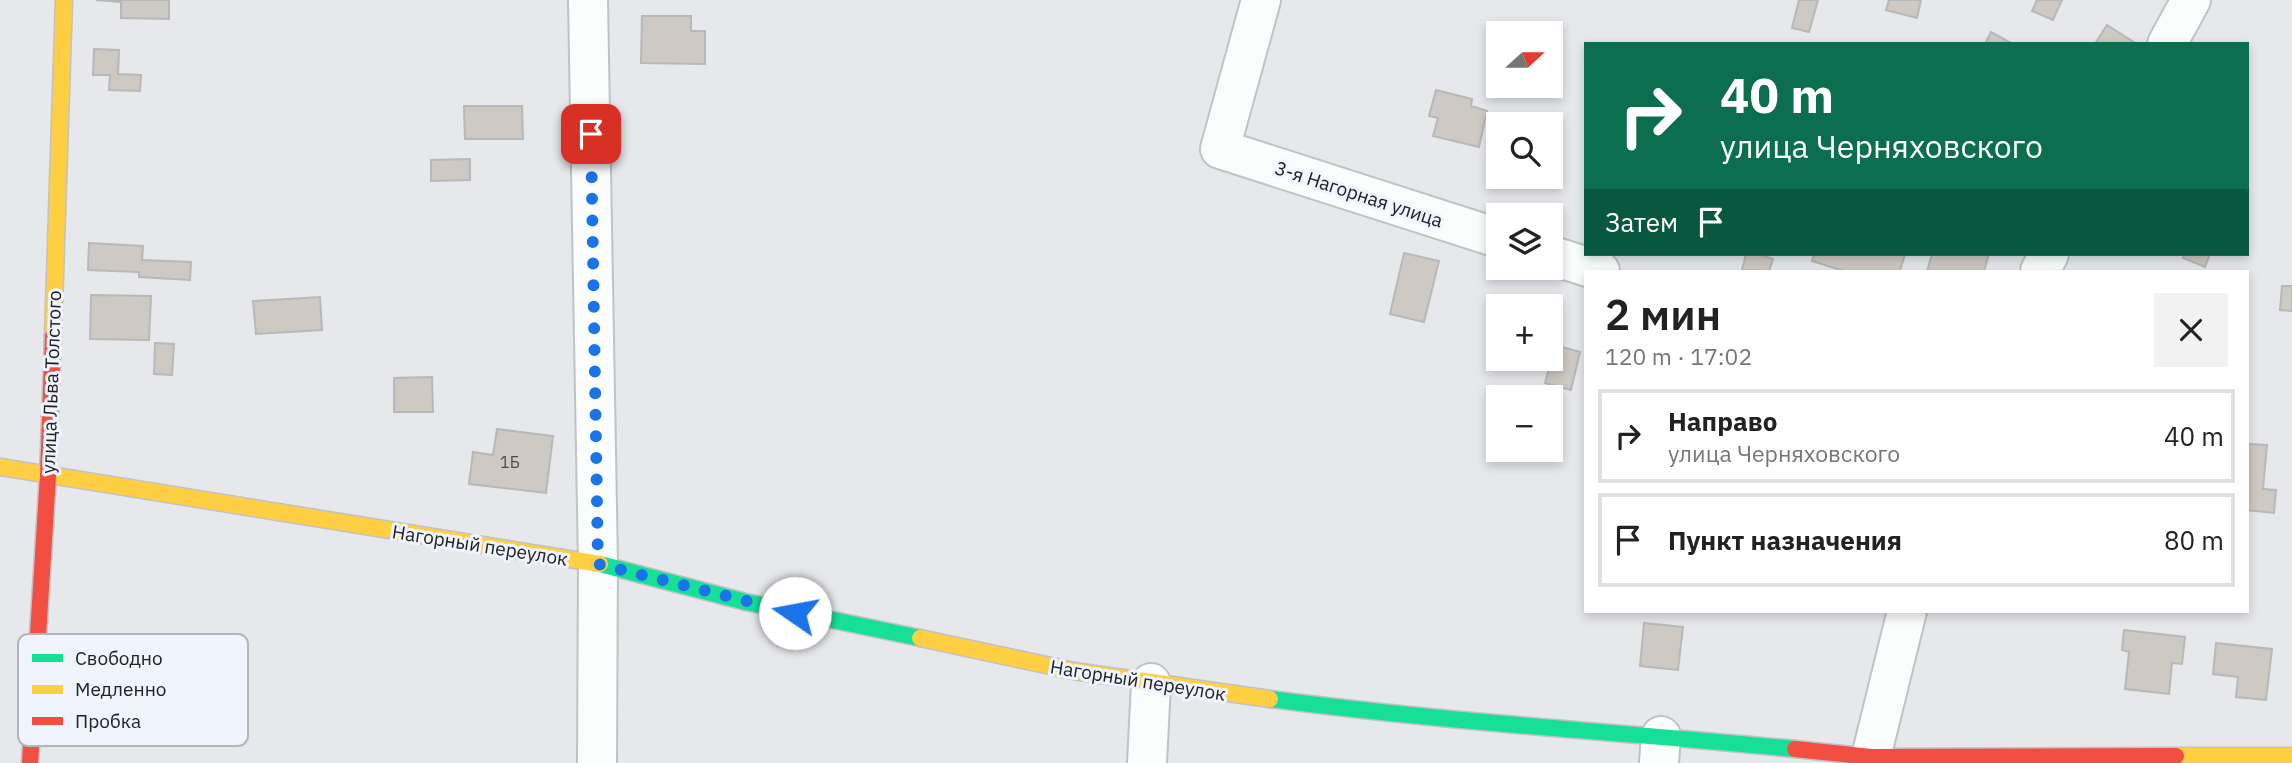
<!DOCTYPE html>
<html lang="ru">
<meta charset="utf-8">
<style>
:root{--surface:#fff;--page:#f2f2f2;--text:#222;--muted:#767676;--line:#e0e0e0}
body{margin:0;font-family:"IBM Plex Sans",sans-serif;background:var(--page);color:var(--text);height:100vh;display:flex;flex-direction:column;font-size:26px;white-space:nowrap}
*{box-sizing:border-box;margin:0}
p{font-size:23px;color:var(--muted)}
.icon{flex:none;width:38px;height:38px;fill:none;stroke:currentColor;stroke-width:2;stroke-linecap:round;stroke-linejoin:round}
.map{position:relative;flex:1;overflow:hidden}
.panel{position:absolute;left:1584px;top:270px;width:665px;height:343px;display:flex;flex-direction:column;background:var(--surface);border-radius:0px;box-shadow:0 4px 10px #0003}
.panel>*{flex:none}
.hud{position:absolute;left:1584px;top:42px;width:665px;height:214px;border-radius:0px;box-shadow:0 4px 10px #0003;background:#0b6e4f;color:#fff;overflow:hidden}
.needle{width:46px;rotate:69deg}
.buttons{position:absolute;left:1486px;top:21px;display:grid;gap:14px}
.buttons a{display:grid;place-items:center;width:77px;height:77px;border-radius:0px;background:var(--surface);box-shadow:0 4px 10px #0003;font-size:35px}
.pin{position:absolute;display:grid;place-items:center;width:60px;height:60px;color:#fff;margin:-30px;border-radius:14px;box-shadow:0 4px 10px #0006}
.me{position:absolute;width:77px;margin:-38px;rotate:282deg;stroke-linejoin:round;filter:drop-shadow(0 0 5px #0008)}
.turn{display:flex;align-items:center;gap:24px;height:147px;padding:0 21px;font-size:32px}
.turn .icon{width:91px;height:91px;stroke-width:2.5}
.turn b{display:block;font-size:49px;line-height:60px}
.then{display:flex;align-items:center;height:66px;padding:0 21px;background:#0003;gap:14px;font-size:26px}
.round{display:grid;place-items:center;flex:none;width:74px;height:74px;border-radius:0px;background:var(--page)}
.headline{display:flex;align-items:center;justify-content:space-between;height:119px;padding:0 21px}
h1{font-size:42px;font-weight:600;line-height:52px}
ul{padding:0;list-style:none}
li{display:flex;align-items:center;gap:21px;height:94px;margin:0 14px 10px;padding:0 7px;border:4px solid var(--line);border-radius:0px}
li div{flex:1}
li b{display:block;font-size:26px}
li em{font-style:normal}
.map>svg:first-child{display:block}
</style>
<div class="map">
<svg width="2292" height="763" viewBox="0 0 2292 763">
<rect width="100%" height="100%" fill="#e6e8ec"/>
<path fill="#cec9c2" stroke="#b7b8b8" stroke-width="2" d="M96,0h73v19l-48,-1v-16z
M1799,0h19l-9,32 -17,-4z
M1889,0h32l-4,18 -31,-8z
M2037,0h25l-9,20 -21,-9z
M642,16h49v15h14v33l-64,-1z
M2107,25l30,19h-42z
M1991,32l20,11 -1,1h-25z
M94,49l25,1 -1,24 23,1 -1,16 -31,-1 1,-15h-17z
M1436,90l36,9 -1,7 16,5 -8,36 -46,-11 5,-18 -9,-2z
M464,106h58l1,33h-58z
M470,159v21l-39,1v-21z
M89,243l54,3 -1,14 49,2 -1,18 -51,-3v-5l-51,-2z
M1404,253l35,8 -15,61 -34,-8z
M1746,254h12l15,5 -4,12 -27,-1z
M1814,254h91l-5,17h-56l-32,-10z
M1932,254h57l-5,17h-57z
M2184,254h26l-5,13 -22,-9z
M2282,286h10v25l-12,-1z
M91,295l60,1 -2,44 -59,-1z
M320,297l2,33 -66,4 -3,-33z
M155,343l19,1 -2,31 -18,-1z
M1555,345l25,7 -9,38 -26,-7z
M432,377l1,35h-39v-34z
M497,429l56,7 -7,57 -77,-9 4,-32 20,3z
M2248,444l19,1 -4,44 13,1 -2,23 -27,-3z
M1644,623l39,4 -5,43 -38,-4z
M2124,630l61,7 -3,27 -10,-1 -3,31 -44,-5 4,-37 -7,-2z
M2216,643l56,6 -6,51 -30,-3 2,-20 -25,-3z"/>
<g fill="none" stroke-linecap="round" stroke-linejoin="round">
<defs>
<path id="street" d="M588,0l10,564 -1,199
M1261,0l-41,149 278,89
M2167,44l24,-44
M1550,255l50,16
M2040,271l9,-17
M1871,757l36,-146
M1147,763l4,-80
M1659,763l2,-27"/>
<path id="fast" d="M600,564l146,38 174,36
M1270,699c174,23 350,33 525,50"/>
<path id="slow" d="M53,336l11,-336
M0,467l600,97
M920,638l154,33 196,28
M2176,756h116"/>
<path id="jam" d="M1795,749l76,8 305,-1
M30,763l18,-288 5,-139"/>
</defs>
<use href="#street" stroke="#c1c2c5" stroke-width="42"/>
<use href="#fast" stroke="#c1c2c5" stroke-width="19"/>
<use href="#slow" stroke="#c1c2c5" stroke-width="19"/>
<use href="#jam" stroke="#c1c2c5" stroke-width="19"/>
<use href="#street" stroke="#fbfcfc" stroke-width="38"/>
<use href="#fast" stroke="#16e098" stroke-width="16"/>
<use href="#slow" stroke="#ffcf43" stroke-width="16"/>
<use href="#jam" stroke="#f24e42" stroke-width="16"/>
</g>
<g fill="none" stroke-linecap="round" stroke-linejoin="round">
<path stroke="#1a73e8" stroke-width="12" stroke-dasharray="0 21.6" d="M591,134l7,430 197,49"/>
</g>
<g text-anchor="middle" stroke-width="6" stroke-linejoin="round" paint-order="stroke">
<g font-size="16" fill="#4c4c4c">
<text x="510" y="468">1Б</text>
</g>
<g font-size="19" fill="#212225" stroke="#f0f4fc">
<text transform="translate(1359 194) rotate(18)" y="7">3-я Нагорная улица</text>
<text transform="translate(51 382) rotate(-88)" y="7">улица Льва Толстого</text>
<text transform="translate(480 545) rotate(9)" y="7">Нагорный переулок</text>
<text transform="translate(1138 680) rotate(9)" y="7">Нагорный переулок</text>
</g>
</g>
<rect x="18" y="634" width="230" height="112" rx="10" fill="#f0f4fc" stroke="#b2b5bc" stroke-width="2"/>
<rect x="32" y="654" width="31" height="8" fill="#16e098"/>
<rect x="32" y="685" width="31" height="9" fill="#ffcf43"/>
<rect x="32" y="717" width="31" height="8" fill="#f24e42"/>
<g font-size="19" fill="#212225">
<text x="75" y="665">Свободно</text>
<text x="75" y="696">Медленно</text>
<text x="75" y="728">Пробка</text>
</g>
</svg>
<div class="buttons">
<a><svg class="needle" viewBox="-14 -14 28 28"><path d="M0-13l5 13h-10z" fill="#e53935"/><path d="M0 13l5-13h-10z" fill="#767676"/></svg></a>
<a><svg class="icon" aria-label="search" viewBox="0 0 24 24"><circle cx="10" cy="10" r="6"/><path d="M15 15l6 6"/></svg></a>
<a><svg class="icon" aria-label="layers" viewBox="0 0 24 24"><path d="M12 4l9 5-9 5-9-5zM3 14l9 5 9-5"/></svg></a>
<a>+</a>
<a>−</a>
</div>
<div class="pin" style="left:591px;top:134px;background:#d93025"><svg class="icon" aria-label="arrive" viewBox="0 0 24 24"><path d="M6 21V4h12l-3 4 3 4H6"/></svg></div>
<svg class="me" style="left:795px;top:613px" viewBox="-20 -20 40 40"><circle r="19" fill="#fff"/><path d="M0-13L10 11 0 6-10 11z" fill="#1a73e8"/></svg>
<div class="hud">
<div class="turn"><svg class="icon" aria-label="right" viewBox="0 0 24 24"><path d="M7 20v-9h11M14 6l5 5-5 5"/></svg><div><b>40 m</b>улица Черняховского</div></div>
<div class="then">Затем<svg class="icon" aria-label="arrive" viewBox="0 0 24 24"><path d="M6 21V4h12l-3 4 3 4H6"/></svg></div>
</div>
<section class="panel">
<div class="headline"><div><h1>2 мин</h1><p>120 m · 17:02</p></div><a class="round"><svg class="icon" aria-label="close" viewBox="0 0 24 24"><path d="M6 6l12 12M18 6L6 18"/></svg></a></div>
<ul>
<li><svg class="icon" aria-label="right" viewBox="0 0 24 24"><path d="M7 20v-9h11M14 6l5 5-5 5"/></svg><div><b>Направо</b><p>улица Черняховского</p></div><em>40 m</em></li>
<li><svg class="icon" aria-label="arrive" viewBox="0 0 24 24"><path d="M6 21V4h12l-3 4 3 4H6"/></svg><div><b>Пункт назначения</b></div><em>80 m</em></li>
</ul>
</section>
</div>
